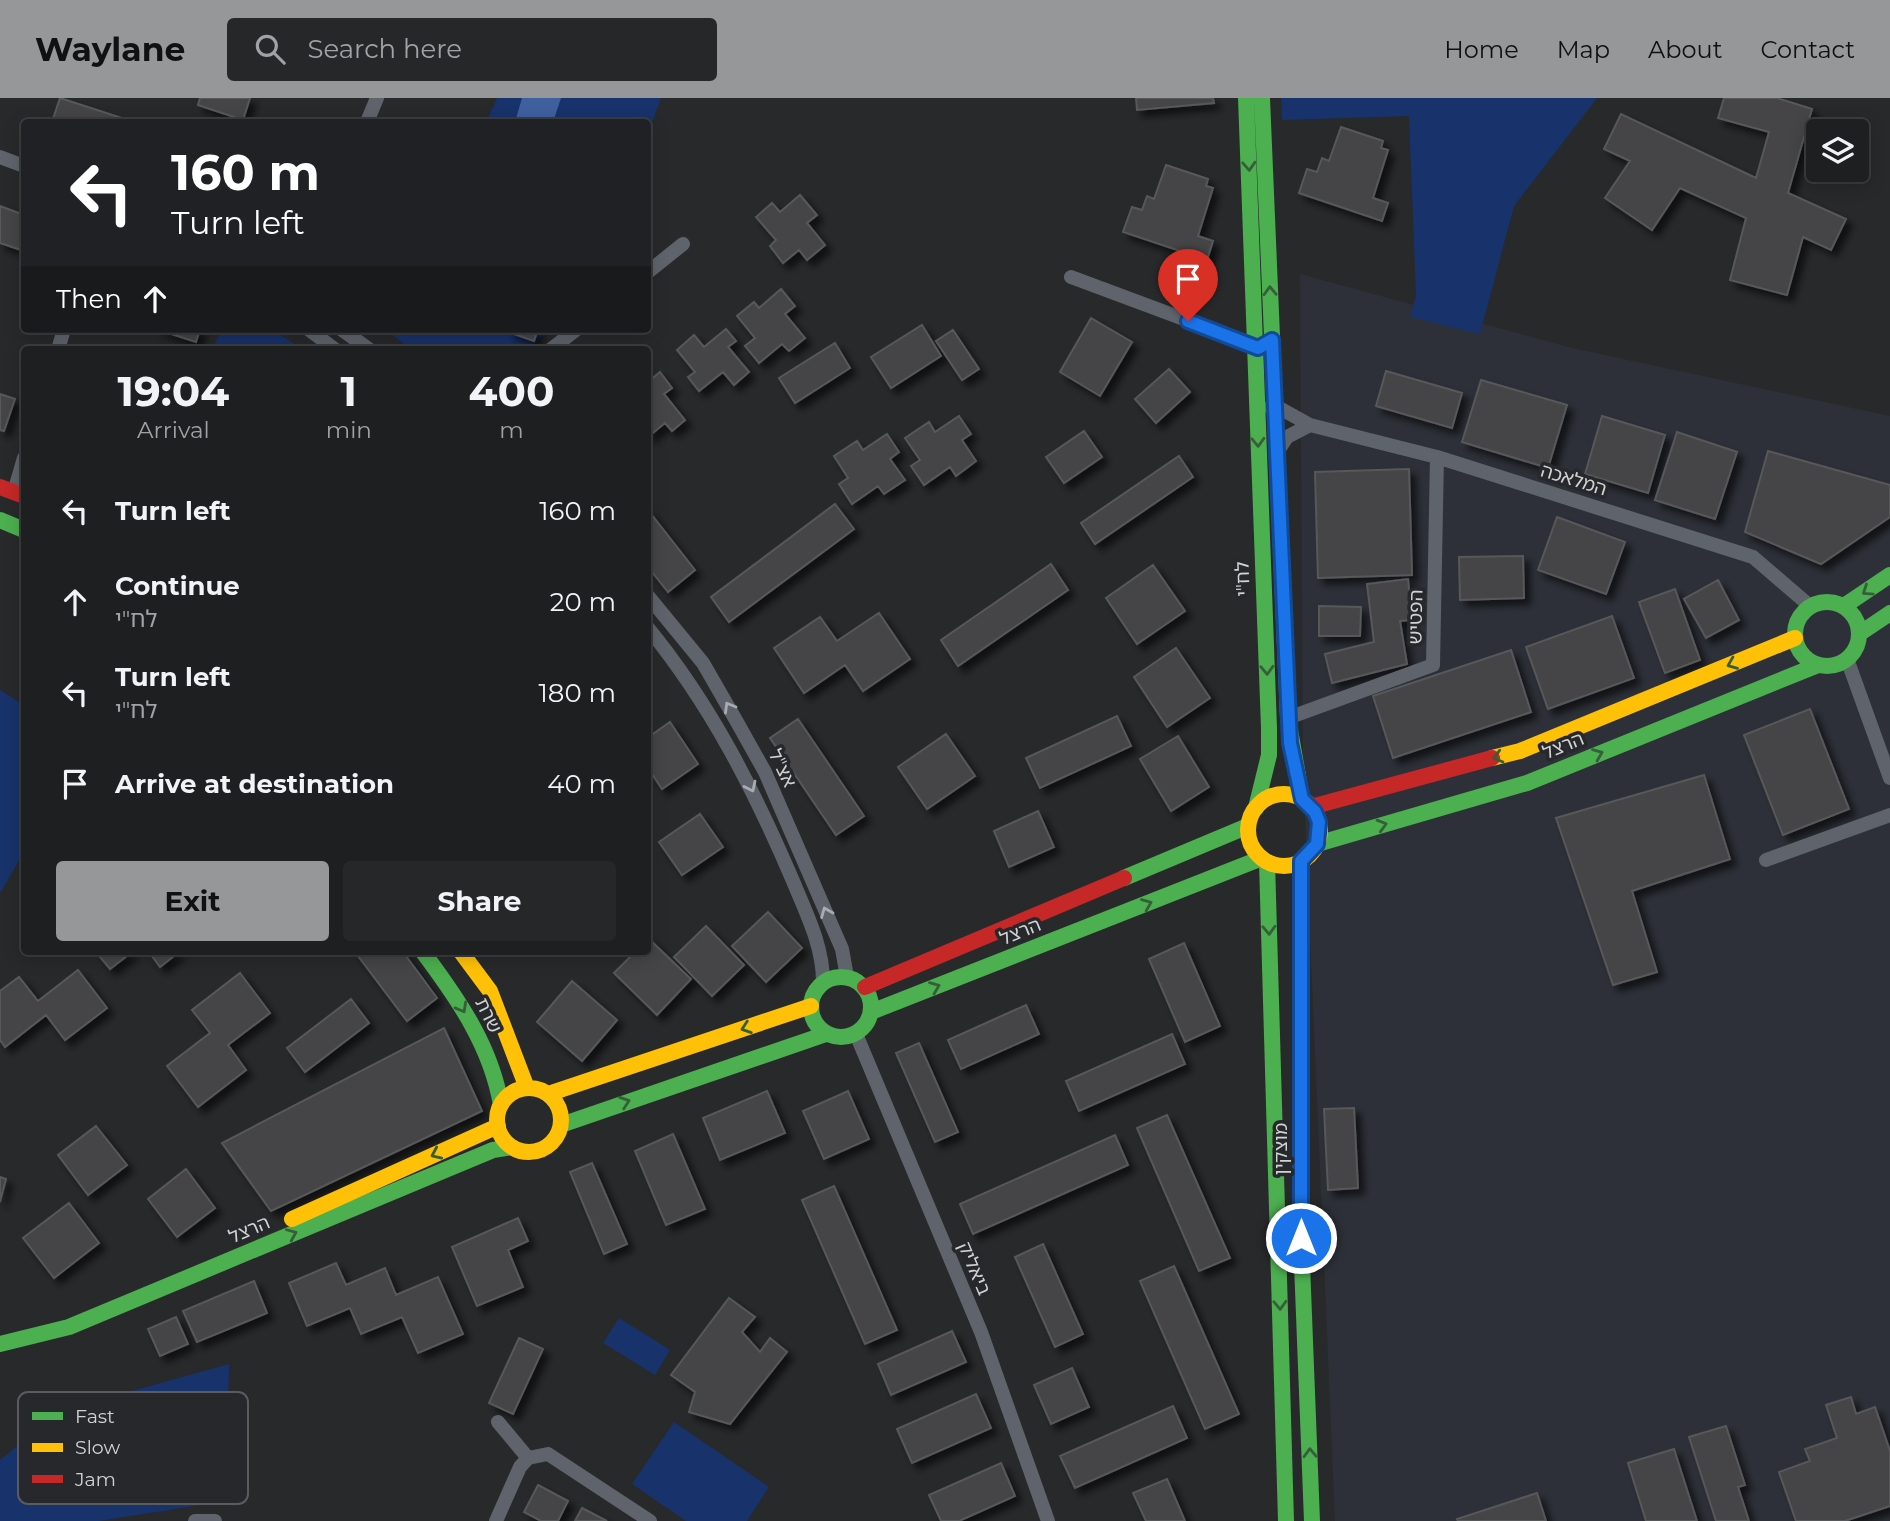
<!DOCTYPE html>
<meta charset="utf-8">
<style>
:root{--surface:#1e1f20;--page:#262729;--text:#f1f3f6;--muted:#a1a2a5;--line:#3c3d3e;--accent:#959799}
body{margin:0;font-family:Montserrat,"Noto Sans Hebrew",sans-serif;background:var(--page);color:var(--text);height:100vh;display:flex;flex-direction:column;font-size:26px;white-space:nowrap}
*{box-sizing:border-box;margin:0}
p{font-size:23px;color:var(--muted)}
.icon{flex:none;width:38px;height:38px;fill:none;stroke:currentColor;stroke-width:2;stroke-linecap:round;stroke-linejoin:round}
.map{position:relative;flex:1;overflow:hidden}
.sheet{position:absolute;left:21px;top:248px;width:630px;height:609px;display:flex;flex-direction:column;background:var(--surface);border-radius:7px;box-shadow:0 4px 18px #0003,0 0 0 2px var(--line)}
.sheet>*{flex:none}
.banner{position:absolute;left:21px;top:21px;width:630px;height:214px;border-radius:7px;box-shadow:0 4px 18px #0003,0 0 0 2px var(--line);background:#202124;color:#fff;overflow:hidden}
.buttons{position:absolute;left:1806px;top:21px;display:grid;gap:14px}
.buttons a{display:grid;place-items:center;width:63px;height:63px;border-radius:7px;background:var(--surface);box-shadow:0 4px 18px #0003,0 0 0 2px var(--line);font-size:35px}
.pin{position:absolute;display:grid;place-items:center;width:60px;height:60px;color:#fff;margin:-72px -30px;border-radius:50% 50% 50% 0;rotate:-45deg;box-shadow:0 0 7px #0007}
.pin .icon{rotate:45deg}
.me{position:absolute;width:77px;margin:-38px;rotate:0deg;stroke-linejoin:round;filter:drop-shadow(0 0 5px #0008)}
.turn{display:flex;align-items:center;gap:24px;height:147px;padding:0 35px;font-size:32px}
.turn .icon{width:91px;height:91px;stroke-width:2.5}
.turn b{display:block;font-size:49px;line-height:60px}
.then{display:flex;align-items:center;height:66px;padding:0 35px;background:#0003;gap:14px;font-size:26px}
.eta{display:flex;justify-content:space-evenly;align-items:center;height:119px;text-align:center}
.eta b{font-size:42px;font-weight:700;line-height:49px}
.primary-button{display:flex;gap:14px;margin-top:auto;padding:14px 35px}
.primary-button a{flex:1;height:80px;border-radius:7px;background:var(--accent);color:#111;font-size:28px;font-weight:700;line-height:80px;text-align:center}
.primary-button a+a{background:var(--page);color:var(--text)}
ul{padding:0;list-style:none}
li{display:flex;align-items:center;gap:21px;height:91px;padding:0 35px}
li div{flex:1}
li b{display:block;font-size:26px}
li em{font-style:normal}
header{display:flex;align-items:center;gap:42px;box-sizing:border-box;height:98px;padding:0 35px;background:var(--accent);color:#111}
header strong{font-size:33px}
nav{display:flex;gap:38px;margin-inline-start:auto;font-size:24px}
.search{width:490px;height:63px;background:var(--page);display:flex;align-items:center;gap:18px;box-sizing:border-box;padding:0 24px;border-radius:7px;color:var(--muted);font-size:26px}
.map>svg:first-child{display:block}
</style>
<header>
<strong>Waylane</strong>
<div class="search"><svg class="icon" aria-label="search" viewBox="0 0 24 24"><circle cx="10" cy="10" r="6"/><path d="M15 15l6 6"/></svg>Search here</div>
<nav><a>Home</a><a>Map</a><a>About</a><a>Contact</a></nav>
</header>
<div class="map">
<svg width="1890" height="1423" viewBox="0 0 1890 1423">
<defs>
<filter id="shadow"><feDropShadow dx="6" dy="6" stdDeviation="3.5" flood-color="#0009"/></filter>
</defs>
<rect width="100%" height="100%" fill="#28292b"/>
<path fill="#2d3038" d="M1300,176l272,74 318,68v1105h-555l-32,-750z"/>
<path fill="#18326b" d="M497,0h164l-13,36v-12h-162z
M1281,0h316l-83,108 -34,128 -70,-17 6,-21 -7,-180 -127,4z
M223,231h48l33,21h-93z
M384,231h167l-25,21h-113z
M0,592l24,15v147l-24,41z
M619,1220l51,32 -15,25 -52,-32z
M229,1266l-3,137 -127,20h-99v-61l60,-49z
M674,1324l95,65 -22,34h-61l-54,-37z"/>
<path fill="#405f9f" d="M522,0h39l-8,24h-38z"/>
<path fill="#444446" stroke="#57585a" stroke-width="2" filter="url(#shadow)" d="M60,0l74,24h-82z
M200,0h50l-7,22 -45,-15z
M1136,0h77l1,5 -77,7z
M1724,0h53l35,11 -24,84 58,26 -15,31 -28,-13 -16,58 -57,-15 16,-62 -66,-30 -28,42 -47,-32 25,-37 -26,-12 17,-35 135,64 13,-46 -51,-14z
M1341,29l42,14 -2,7 7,2 -15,48 15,5 -6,18 -83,-28 8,-24 10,3 5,-14 7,3z
M1166,67l42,14 -2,7 7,2 -15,48 15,5 -6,19 -84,-28 9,-25 10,3 5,-14 7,3z
M800,97l17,20 -10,8 18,22 -18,15 -8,-10 -16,13 -13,-17 6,-6 -20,-23 16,-14 8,9z
M0,108l24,9v36l-24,-8z
M781,191l14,17 -10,8 20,24 -16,13 -7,-7 -23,19 -14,-17 10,-8 -18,-22 17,-14 5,6z
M1091,220l41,24 -32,54 -40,-24z
M922,227l19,31 -50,32 -20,-31z
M156,231h44l-4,13z
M509,231h29l-4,12 -26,-9z
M726,231l10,12 -8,6 21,25 -15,13 -11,-13 -24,19 -11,-14 7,-5 -18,-22 17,-15 10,12z
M953,232l26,39 -17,11 -26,-39z
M835,245l15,25 -55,35 -16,-25z
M1169,271l21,23 -34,31 -21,-24z
M1386,273l76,22 -10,35 -76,-22z
M660,274l12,16 -8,6 21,26 -13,11 -7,-8 -17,14v-55z
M1481,282l86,25 -19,63 -86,-26z
M0,296l15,5 -11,32 -4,-1z
M959,318l12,18 -9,6 14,21 -20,15 -6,-9 -26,18 -13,-19 9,-6 -15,-22 24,-16 6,10z
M1602,318l63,19 -17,58 -63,-19z
M1084,333l18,26 -38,26 -18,-26z
M1677,334l60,20 -22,67 -60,-19z
M887,336l12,18 -9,7 15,21 -21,14 -6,-8 -26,18 -13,-20 9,-6 -14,-22 23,-15 6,9z
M1768,353l122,34v32l-69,47 -76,-32z
M1179,358l14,21 -98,67 -14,-21z
M1409,371l3,106 -94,3 -3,-106z
M835,406l19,25 -125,93 -18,-25z
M648,412l47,60 -27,22 -20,-25z
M1557,419l68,25 -19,52 -68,-24z
M1523,458l1,42 -64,2 -1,-43z
M1051,466l17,26 -110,76 -17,-26z
M1153,467l32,46 -48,33 -31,-46z
M1408,481l4,41 -12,1 7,43 -75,19 -7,-29 49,-12 -7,-58z
M1718,482l21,40 -33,18 -22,-39z
M1675,491l25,71 -35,13 -26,-71z
M1319,508l42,1 -1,29h-41z
M879,515l31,46 -47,32 -18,-26 -41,28 -30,-45 46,-31 17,24z
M1612,518l22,62 -86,31 -22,-62z
M1176,550l34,50 -43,29 -33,-50z
M1511,552l20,62 -138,46 -20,-62z
M1810,611l39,100 -66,26 -39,-100z
M1117,618l14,30 -91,42 -14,-30z
M798,621l66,97 -28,19 -66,-97z
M670,624l28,42 -36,25 -14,-21v-35l2,3z
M946,636l29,42 -48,33 -29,-42z
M1178,638l31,51 -38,24 -31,-52z
M1704,677l26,84 -98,32 25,81 -44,13 -57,-167z
M1038,713l16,36 -45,20 -15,-36z
M700,716l23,33 -41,28 -23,-33z
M768,814l34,36 -36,34 -34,-36z
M706,828l38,39 -32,31 -38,-39z
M648,840l43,41 -34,36 -43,-42 21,-21h13z
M1184,845l36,83 -35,16 -36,-83z
M96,854h36l-22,17z
M149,854h30l-19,15z
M355,854h48l34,46 -30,23z
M78,872l29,38 -42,32 -19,-25 -41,32 -5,-7v-49l19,-14 19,24z
M240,875l30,40 -42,32 18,25 -48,37 -31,-41 43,-33 -18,-23z
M572,883l45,39 -35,41 -45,-39z
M351,901l18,24 -64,49 -18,-24z
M1026,907l13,29 -78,35 -13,-29z
M444,930l38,83 -211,100 -49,-68z
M1172,936l13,30 -106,47 -13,-30z
M919,945l39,89 -23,10 -39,-89z
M767,993l18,42 -65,27 -17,-42z
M848,993l21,48 -45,20 -21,-48z
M1354,1010l4,80 -30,2 -4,-81z
M1167,1017l63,143 -31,13 -62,-143z
M96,1028l31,39 -39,30 -30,-40z
M673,1036l32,75 -39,16 -31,-74z
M1115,1037l13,30 -155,69 -13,-30z
M592,1065l35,81 -23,10 -34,-82z
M186,1071l29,39 -38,29 -29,-38z
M0,1079l6,2 -6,23z
M834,1088l63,144 -32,14 -63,-144z
M69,1105l30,40 -45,35 -31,-40z
M518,1120l10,23 -20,9 15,37 -46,19 -25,-59z
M1043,1146l40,90 -28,13 -40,-90z
M336,1165l10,22 39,-17 11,27 42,-18 25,57 -45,19 -16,-36 -41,17 -11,-26 -43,18 -18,-43z
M1174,1168l65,148 -34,15 -65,-148z
M254,1183l13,32 -70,29 -14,-31z
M729,1200l26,19 -13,15 18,20 10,-14 17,14 -57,72 -41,-12 6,-20 -24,-17z
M176,1219l12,27 -28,12 -12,-27z
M952,1233l14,31 -75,33 -13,-31z
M519,1240l24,11 -30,65 -24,-11z
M1072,1270l17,39 -38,17 -17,-39z
M976,1296l15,34 -79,35 -15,-34z
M1851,1299l5,17 19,-7 15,44v55l-45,15h-49l-17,-49 31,-11 -5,-12 32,-11 -11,-33z
M1173,1308l14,32 -112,50 -15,-32z
M1726,1328l19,59 -7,2 11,34h-33l-27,-84z
M1674,1351l23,72h-51l-18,-58z
M1001,1365l14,33 -56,25h-18l-12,-26z
M1167,1381l18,42h-39l-13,-28z
M538,1387l30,16 -10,20h-17l-17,-9z
M1537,1395l9,28h-88l-1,-2z
M582,1410l25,13h-32z"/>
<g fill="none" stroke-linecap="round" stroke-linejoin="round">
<path stroke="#5f646c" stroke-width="14" d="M367,24l10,-24
M0,59l24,9
M648,174l35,-28
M1071,179l188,70
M308,231l28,21
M341,231l29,21
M58,252l6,-21
M550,252l27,-21
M1270,309l4,-2 36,20 127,32 316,100 57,49
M1277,354l10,-15 23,-12
M14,394l10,-34
M648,498l55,67 34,59 28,50 77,177 5,28
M648,530c63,77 106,162 145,253 14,34 30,65 30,101
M1847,561l43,119
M1288,620l145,-53 4,-208
M1766,762l124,-45
M856,936l125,298 67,189
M498,1324l30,36 20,-4 102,67
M195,1423h20
M496,1423l24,-54 8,-9"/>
<path stroke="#4caf50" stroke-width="16" d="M1246,0l23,630v27l-13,53
M1262,0l26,620 14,81
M0,422l24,10
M1795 536a32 32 0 1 1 64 0a32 32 0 1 1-64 0Z
M1844,508l46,-31
M1859,536l31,-21
M1317,746l210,-61 291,-118
M1301,763v377l11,283
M1267,764l19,659
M1124,780l124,-52
M423,854c35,47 68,94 78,153
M811 909a30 30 0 1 1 60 0a30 30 0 1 1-60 0Z
M871,914l391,-154
M561,1027l265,-91
M0,1246l69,-17 424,-177 19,-3"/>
<path stroke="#ffc107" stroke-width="16" d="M1492,660l28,-7 275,-113
M1248 732a36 36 0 1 1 72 0a36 36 0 1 1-72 0Z
M461,854l29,39 37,97
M497 1022a32 32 0 1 1 64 0a32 32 0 1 1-64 0Z
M548,996l263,-88
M292,1121l206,-93"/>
<path stroke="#c62828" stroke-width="16" d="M0,389l24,9
M1311,709l181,-49
M865,889l259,-109"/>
</g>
<defs><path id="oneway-chevron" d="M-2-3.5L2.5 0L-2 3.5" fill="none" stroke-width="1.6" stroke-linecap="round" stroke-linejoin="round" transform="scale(1.75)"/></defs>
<g stroke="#365e3a">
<use href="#oneway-chevron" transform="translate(1249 68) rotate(87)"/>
<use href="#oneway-chevron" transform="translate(1270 193) rotate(-92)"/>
<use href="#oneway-chevron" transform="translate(1258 344) rotate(88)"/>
<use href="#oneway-chevron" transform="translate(1867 493) rotate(146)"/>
<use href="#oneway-chevron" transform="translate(1732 566) rotate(158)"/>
<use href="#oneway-chevron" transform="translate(1267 572) rotate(88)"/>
<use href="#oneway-chevron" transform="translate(1598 656) rotate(-22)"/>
<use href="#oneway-chevron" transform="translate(1498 659) rotate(165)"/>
<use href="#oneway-chevron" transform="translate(1382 727) rotate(-16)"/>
<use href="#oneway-chevron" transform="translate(1147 806) rotate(-22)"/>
<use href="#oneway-chevron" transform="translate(1269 832) rotate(88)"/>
<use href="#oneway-chevron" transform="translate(935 889) rotate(-22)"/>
<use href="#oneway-chevron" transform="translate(462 910) rotate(61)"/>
<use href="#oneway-chevron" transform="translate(746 930) rotate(161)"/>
<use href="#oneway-chevron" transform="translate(625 1004) rotate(-19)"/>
<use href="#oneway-chevron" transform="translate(436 1056) rotate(156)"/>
<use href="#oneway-chevron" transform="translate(292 1136) rotate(-23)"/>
<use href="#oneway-chevron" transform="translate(1280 1207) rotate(88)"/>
<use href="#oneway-chevron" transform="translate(1310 1355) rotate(-92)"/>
</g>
<g stroke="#a8acb0">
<use href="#oneway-chevron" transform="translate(729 609) rotate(-120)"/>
<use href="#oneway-chevron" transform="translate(751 689) rotate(64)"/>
<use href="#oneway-chevron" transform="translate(826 814) rotate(-112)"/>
</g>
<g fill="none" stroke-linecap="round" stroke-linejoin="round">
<defs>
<path id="route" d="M1188,223l70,27 14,-8 18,403 12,56 13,13 4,10 -2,22 -16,17v377"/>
</defs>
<use href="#route" stroke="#114b97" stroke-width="18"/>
<use href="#route" stroke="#1a73e8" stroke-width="12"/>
</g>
<g text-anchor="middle" stroke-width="7" stroke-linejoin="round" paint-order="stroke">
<g font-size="19" fill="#d0d2d4" stroke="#27282c">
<text transform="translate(1574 381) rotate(17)" y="7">המלאכה</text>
<text transform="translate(1242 481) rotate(-92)" y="7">לח"י</text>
<text transform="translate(1415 519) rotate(-89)" y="7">הפטיש</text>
<text transform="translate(1563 647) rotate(-22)" y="7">הרצל</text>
<text transform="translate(783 670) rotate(64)" y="7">אצ"ל</text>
<text transform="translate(1020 833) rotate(-22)" y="7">הרצל</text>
<text transform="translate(489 917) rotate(64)" y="7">שרת</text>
<text transform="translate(1280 1051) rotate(-90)" y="7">מוצקין</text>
<text transform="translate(249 1131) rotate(-23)" y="7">הרצל</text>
<text transform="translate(975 1170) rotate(67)" y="7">ביאליק</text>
</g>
</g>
<rect x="18" y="1294" width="230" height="112" rx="10" fill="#27282c" stroke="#5a5b5e" stroke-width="2"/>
<rect x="32" y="1314" width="31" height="8" fill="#4caf50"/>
<rect x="32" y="1345" width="31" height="9" fill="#ffc107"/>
<rect x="32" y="1377" width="31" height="8" fill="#c62828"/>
<g font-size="19" fill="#d0d2d4">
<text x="75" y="1325">Fast</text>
<text x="75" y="1356">Slow</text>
<text x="75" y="1388">Jam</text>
</g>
</svg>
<div class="buttons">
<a><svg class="icon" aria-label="layers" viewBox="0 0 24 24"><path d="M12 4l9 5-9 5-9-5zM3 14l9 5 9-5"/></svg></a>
</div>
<div class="pin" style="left:1188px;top:223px;background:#d93025"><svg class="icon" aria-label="arrive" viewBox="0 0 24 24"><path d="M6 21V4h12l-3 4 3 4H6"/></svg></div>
<svg class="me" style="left:1301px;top:1140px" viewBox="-20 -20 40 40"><circle r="17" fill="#1a73e8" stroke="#fff" stroke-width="3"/><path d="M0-11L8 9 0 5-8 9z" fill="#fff"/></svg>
<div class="banner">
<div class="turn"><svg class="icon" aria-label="left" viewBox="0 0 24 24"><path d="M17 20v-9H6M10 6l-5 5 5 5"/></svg><div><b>160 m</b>Turn left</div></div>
<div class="then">Then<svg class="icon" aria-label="ahead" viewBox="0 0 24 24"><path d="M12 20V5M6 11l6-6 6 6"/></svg></div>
</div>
<section class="sheet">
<div class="eta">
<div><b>19:04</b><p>Arrival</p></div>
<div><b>1</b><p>min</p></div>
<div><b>400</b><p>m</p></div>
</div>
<ul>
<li><svg class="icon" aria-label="left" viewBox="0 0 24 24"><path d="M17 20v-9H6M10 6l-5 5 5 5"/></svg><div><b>Turn left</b></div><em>160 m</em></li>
<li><svg class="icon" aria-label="ahead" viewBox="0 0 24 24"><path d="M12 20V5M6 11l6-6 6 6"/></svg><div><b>Continue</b><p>לח&quot;י</p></div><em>20 m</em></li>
<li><svg class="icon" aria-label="left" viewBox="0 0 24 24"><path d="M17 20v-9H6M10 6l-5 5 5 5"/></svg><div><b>Turn left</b><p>לח&quot;י</p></div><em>180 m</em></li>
<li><svg class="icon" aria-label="arrive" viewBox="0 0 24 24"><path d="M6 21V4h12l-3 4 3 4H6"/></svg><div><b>Arrive at destination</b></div><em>40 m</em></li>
</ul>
<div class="primary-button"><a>Exit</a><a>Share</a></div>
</section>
</div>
